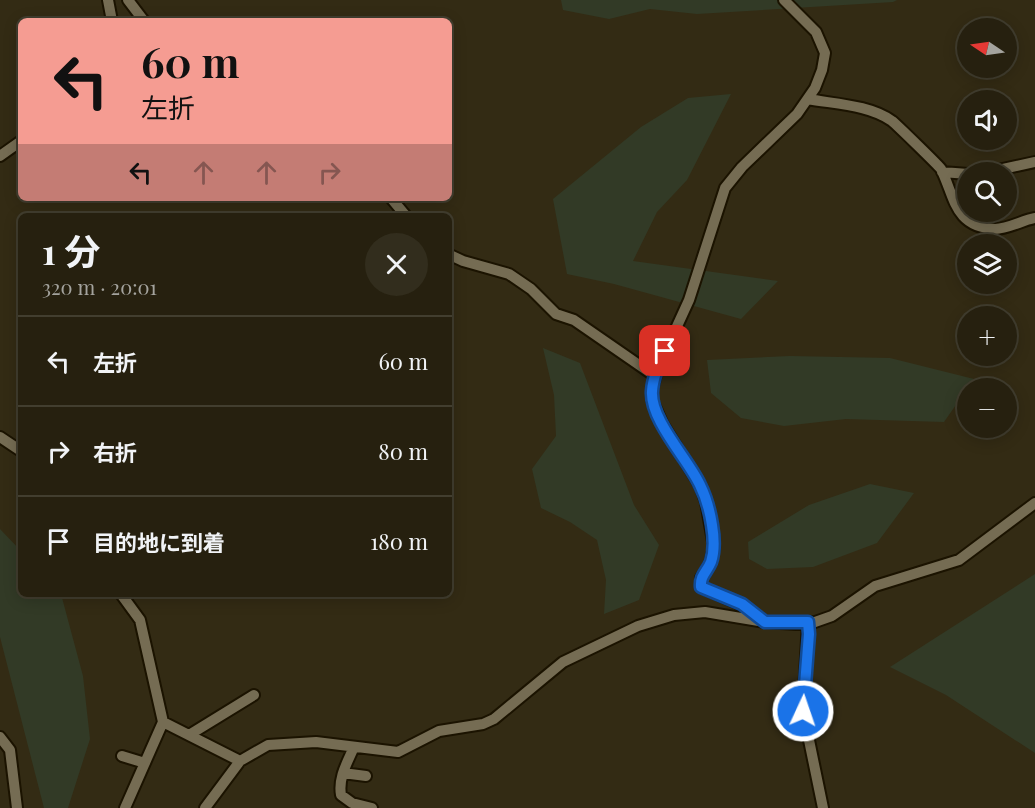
<!DOCTYPE html>
<html lang="ja">
<meta charset="utf-8">
<style>
:root{--surface:#26200f;--page:#322d1d;--text:#f1f3f6;--muted:#a4a39e;--line:#423e2f}
body{margin:0;font-family:"Playfair Display","Noto Sans JP",serif;background:var(--page);color:var(--text);height:100vh;display:flex;flex-direction:column;font-size:22px;white-space:nowrap}
*{box-sizing:border-box;margin:0}
p{font-size:20px;color:var(--muted)}
.icon{flex:none;width:33px;height:33px;fill:none;stroke:currentColor;stroke-width:2;stroke-linecap:round;stroke-linejoin:round}
.map{position:relative;flex:1;overflow:hidden}
.panel{position:absolute;left:18px;top:213px;width:434px;height:384px;display:flex;flex-direction:column;background:var(--surface);border-radius:9px;box-shadow:0 3px 15px #0003,0 0 0 2px var(--line)}
.panel>*{flex:none}
.banner{position:absolute;left:18px;top:18px;width:434px;height:183px;border-radius:9px;box-shadow:0 3px 15px #0003,0 0 0 2px var(--line);background:#f59c92;color:#111;overflow:hidden}
.needle{width:39px;rotate:283deg}
.tools{position:absolute;left:957px;top:18px;display:grid;gap:12px}
.tools a{display:grid;place-items:center;width:60px;height:60px;border-radius:50%;background:var(--surface);box-shadow:0 3px 15px #0003,0 0 0 2px var(--line);font-size:30px}
.pin{position:absolute;display:grid;place-items:center;width:51px;height:51px;color:#fff;margin:-26px;border-radius:12px;box-shadow:0 3px 9px #0006}
.me{position:absolute;width:66px;margin:-33px;rotate:3deg;stroke-linejoin:round;filter:drop-shadow(0 0 4px #0008)}
.turn{display:flex;align-items:center;gap:21px;height:126px;padding:0 24px;font-size:27px}
.turn .icon{width:78px;height:78px;stroke-width:2.5}
.turn b{display:block;font-size:42px;line-height:51px}
.lanes{display:flex;align-items:center;height:57px;padding:0 24px;background:#0003;justify-content:center;gap:30px;direction:ltr}
.lanes .off{opacity:.35}
.round{display:grid;place-items:center;flex:none;width:63px;height:63px;border-radius:32px;background:var(--page)}
.headline{display:flex;align-items:center;justify-content:space-between;height:102px;padding:0 24px}
h1{font-size:36px;font-weight:700;line-height:45px}
ul{padding:0;list-style:none}
li{display:flex;align-items:center;gap:18px;height:90px;padding:0 24px;border-top:2px solid var(--line)}
li div{flex:1}
li b{display:block;font-size:22px}
li em{font-style:normal}
.map>svg:first-child{display:block}
</style>
<div class="map">
<svg width="1035" height="808" viewBox="0 0 1035 808">
<rect width="100%" height="100%" fill="#332b14"/>
<path fill="#323a26" d="M561,0h336l-4,2 -196,12 -47,-5 -41,10 -46,-9z
M731,94l-44,86 -30,32 -24,49 145,20 -37,38 -127,-35 -47,-10 -14,-75 88,-72 47,-29z
M543,348l37,15 54,142 25,40 -20,55 -35,14 2,-34 -9,-40 -27,-18 -29,-14 -9,-39 24,-33 -2,-41z
M790,356l100,2 84,21 -30,43 -98,-3 -62,7 -43,-8 -30,-25 -4,-33z
M870,484l44,9 -37,50 -64,24 -46,2 -18,-10 -1,-17 61,-37z
M0,529l21,22v43h40l22,82 7,63 -22,69h-24l-44,-171z
M1035,574v179l-89,-58 -56,-28z"/>
<g fill="none" stroke-linecap="round" stroke-linejoin="round">
<defs>
<path id="minor" d="M108,0l4,21
M128,0l16,21
M808,99c27,5 62,6 84,22 5,4 47,45 49,48 14,28 13,58 54,60 13,0 28,-9 40,-11
M0,156l21,-15
M942,172l26,2
M989,172l46,-10
M391,198l15,18
M448,254l15,7 46,13 22,15 25,25 18,6 81,56
M0,437l21,14
M121,594l19,26 23,102 -38,86
M760,618l-18,-13 -41,-18v-9l9,-14 4,-17 -8,-45 -6,-17 -37,-60 -11,-25v-10l5,-20 32,-70 36,-112 17,-21 55,-53 18,-26 7,-18 3,-17 -9,-21 -32,-32
M808,622l-5,89 20,97
M163,722l77,39 28,-16 48,-3 82,10 41,-21 44,-7 11,-5 69,-57 75,-36 36,-11 31,-3 60,10 31,2 19,-2 17,-6 43,-30 84,-26 76,-57
M189,735l65,-40
M0,737l10,13 7,58
M354,747c-7,16 -16,31 -13,48l11,8 20,5
M122,756l23,7
M343,773l23,3
M205,808l35,-47"/>
</defs>
<use href="#minor" stroke="#1b1300" stroke-width="14"/>
<use href="#minor" stroke="#756c53" stroke-width="10"/>
</g>
<g fill="none" stroke-linecap="round" stroke-linejoin="round">
<defs>
<path id="route" d="M665,351c-6,13 -12,26 -13,40 -2,29 36,68 48,94 6,12 10,27 12,40 2,12 3,25 -1,37 -4,10 -11,13 -10,25l41,17 23,18h43l1,12 -6,77"/>
</defs>
<use href="#route" stroke="#114b97" stroke-width="15"/>
<use href="#route" stroke="#1a73e8" stroke-width="10"/>
</g>
</svg>
<div class="tools">
<a><svg class="needle" viewBox="-14 -14 28 28"><path d="M0-13l5 13h-10z" fill="#e53935"/><path d="M0 13l5-13h-10z" fill="#a4a39e"/></svg></a>
<a><svg class="icon" aria-label="sound" viewBox="0 0 24 24"><path d="M4 9h4l5-4v14l-5-4H4zM17 9q2 3 0 6"/></svg></a>
<a><svg class="icon" aria-label="search" viewBox="0 0 24 24"><circle cx="10" cy="10" r="6"/><path d="M15 15l6 6"/></svg></a>
<a><svg class="icon" aria-label="layers" viewBox="0 0 24 24"><path d="M12 4l9 5-9 5-9-5zM3 14l9 5 9-5"/></svg></a>
<a>+</a>
<a>−</a>
</div>
<div class="pin" style="left:665px;top:351px;background:#d93025"><svg class="icon" aria-label="arrive" viewBox="0 0 24 24"><path d="M6 21V4h12l-3 4 3 4H6"/></svg></div>
<svg class="me" style="left:803px;top:711px" viewBox="-20 -20 40 40"><circle r="17" fill="#1a73e8" stroke="#fff" stroke-width="3"/><path d="M0-11L8 9 0 5-8 9z" fill="#fff"/></svg>
<div class="banner">
<div class="turn"><svg class="icon" aria-label="left" viewBox="0 0 24 24"><path d="M17 20v-9H6M10 6l-5 5 5 5"/></svg><div><b>60 m</b>左折</div></div>
<div class="lanes"><svg class="icon" aria-label="left" viewBox="0 0 24 24"><path d="M17 20v-9H6M10 6l-5 5 5 5"/></svg><svg class="icon off" aria-label="ahead" viewBox="0 0 24 24"><path d="M12 20V5M6 11l6-6 6 6"/></svg><svg class="icon off" aria-label="ahead" viewBox="0 0 24 24"><path d="M12 20V5M6 11l6-6 6 6"/></svg><svg class="icon off" aria-label="right" viewBox="0 0 24 24"><path d="M7 20v-9h11M14 6l5 5-5 5"/></svg></div>
</div>
<section class="panel">
<div class="headline"><div><h1>1 分</h1><p>320 m · 20:01</p></div><a class="round"><svg class="icon" aria-label="close" viewBox="0 0 24 24"><path d="M6 6l12 12M18 6L6 18"/></svg></a></div>
<ul>
<li><svg class="icon" aria-label="left" viewBox="0 0 24 24"><path d="M17 20v-9H6M10 6l-5 5 5 5"/></svg><div><b>左折</b></div><em>60 m</em></li>
<li><svg class="icon" aria-label="right" viewBox="0 0 24 24"><path d="M7 20v-9h11M14 6l5 5-5 5"/></svg><div><b>右折</b></div><em>80 m</em></li>
<li><svg class="icon" aria-label="arrive" viewBox="0 0 24 24"><path d="M6 21V4h12l-3 4 3 4H6"/></svg><div><b>目的地に到着</b></div><em>180 m</em></li>
</ul>
</section>
</div>
